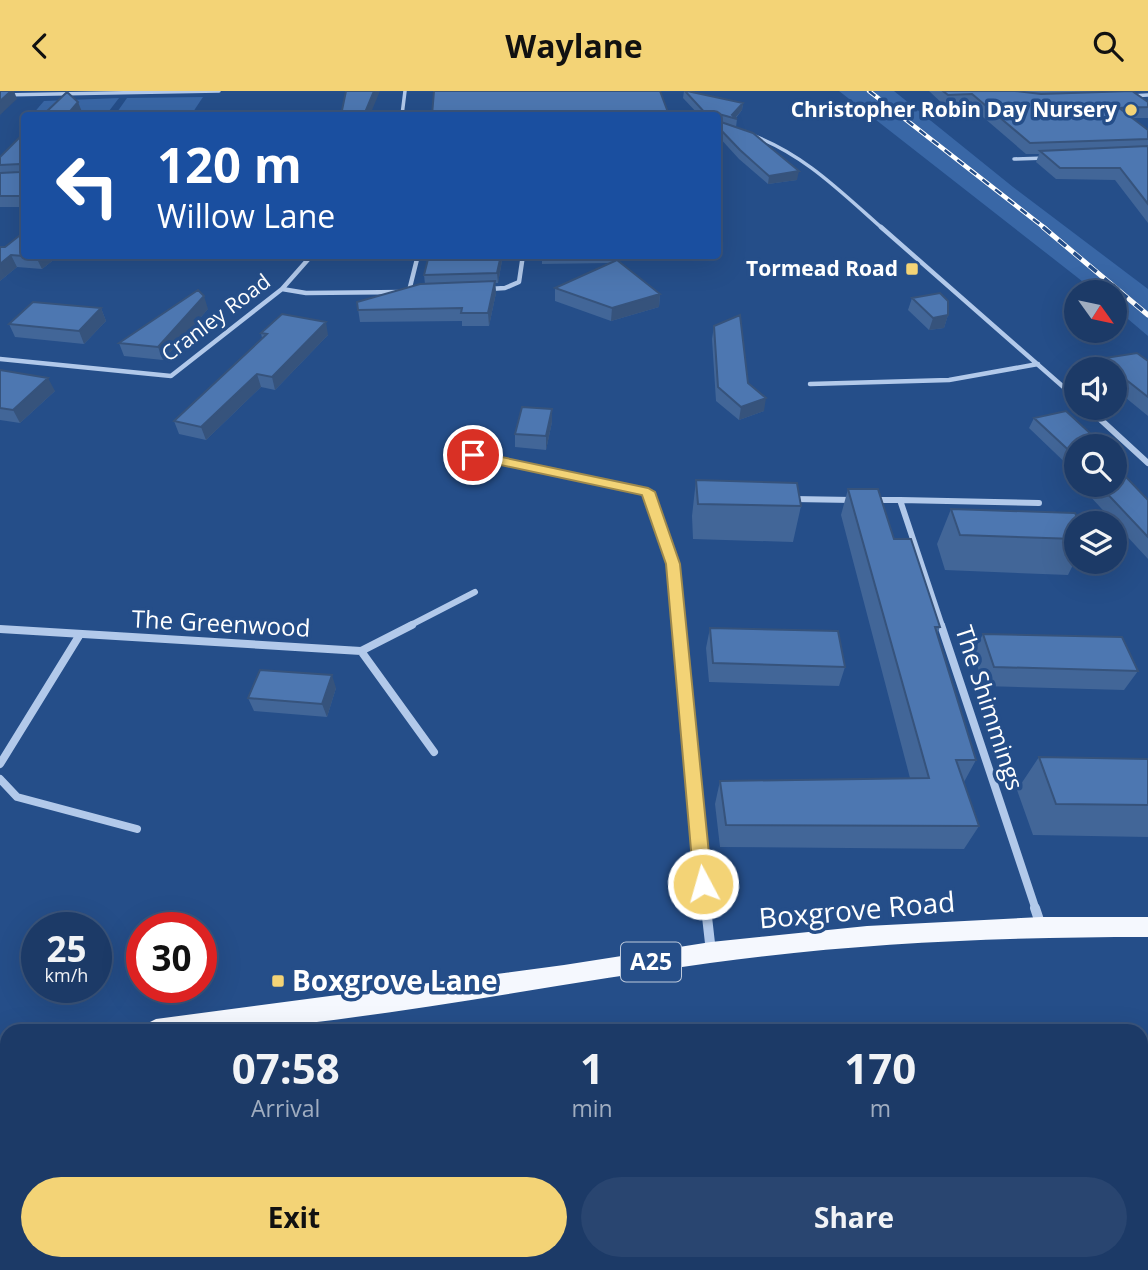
<!DOCTYPE html>
<style>
:root{--surface:#1c3a67;--page:#294570;--text:#f1f3f6;--muted:#a0adc0;--line:#3a547b;--accent:#f3d376}
body{margin:0;font-family:"Open Sans",sans-serif;background:var(--page);color:var(--text);height:100vh;display:flex;flex-direction:column;font-size:26px;white-space:nowrap}
*{box-sizing:border-box;margin:0}
p{font-size:23px;color:var(--muted)}
.icon{flex:none;width:38px;height:38px;fill:none;stroke:currentColor;stroke-width:2;stroke-linecap:round;stroke-linejoin:round}
.map{position:relative;flex:1;overflow:hidden}
.details{position:absolute;left:0px;top:933px;width:1148px;height:247px;display:flex;flex-direction:column;background:var(--surface);border-radius:21px 21px 0 0;box-shadow:0 7px 28px #0002,0 0 0 2px var(--line)}
.details>*{flex:none}
.guide{position:absolute;left:21px;top:21px;width:700px;height:147px;border-radius:7px;box-shadow:0 7px 28px #0002,0 0 0 2px var(--line);background:#1a4fa0;color:#fff;overflow:hidden}
.needle{width:46px;rotate:123deg}
.tools{position:absolute;left:1064px;top:189px;display:grid;gap:14px}
.tools a{display:grid;place-items:center;width:63px;height:63px;border-radius:50%;background:var(--surface);box-shadow:0 7px 28px #0002,0 0 0 2px var(--line);font-size:35px}
.speed{position:absolute;left:21px;top:821px;display:flex;gap:14px;font-size:35px;font-weight:700;text-align:center}
.speed>*{display:grid;place-content:center;width:91px;height:91px;border-radius:50%;background:var(--surface);box-shadow:0 7px 28px #0002,0 0 0 2px var(--line);line-height:1}
.speed small{font-size:18px;font-weight:400}
.speed .limit{border:10px solid #d22;background:#fff;color:#111}
.pin{position:absolute;display:grid;place-items:center;width:60px;height:60px;color:#fff;margin:-30px;border:4px solid #fff;border-radius:50%;box-shadow:0 2px 7px #0007}
.me{position:absolute;width:77px;margin:-38px;rotate:354deg;stroke-linejoin:round;filter:drop-shadow(0 0 5px #0008)}
.turn{display:flex;align-items:center;gap:24px;height:147px;padding:0 21px;font-size:32px}
.turn .icon{width:91px;height:91px;stroke-width:2.5}
.turn b{display:block;font-size:49px;line-height:60px}
.eta{display:flex;justify-content:space-evenly;align-items:center;height:119px;text-align:center}
.eta b{font-size:42px;font-weight:700;line-height:49px}
.primary-button{display:flex;gap:14px;margin-top:auto;padding:14px 21px}
.primary-button a{flex:1;height:80px;border-radius:42px;background:var(--accent);color:#111;font-size:28px;font-weight:700;line-height:80px;text-align:center}
.primary-button a+a{background:var(--page);color:var(--text)}
header{display:flex;justify-content:space-between;align-items:center;height:91px;padding:0 21px;background:var(--accent);color:#111;font-size:32px;font-weight:700}
.map>svg:first-child{display:block}
</style>
<header><svg class="icon" aria-label="back" viewBox="0 0 24 24"><path d="M15 5l-7 7 7 7"/></svg>Waylane<svg class="icon" aria-label="search" viewBox="0 0 24 24"><circle cx="10" cy="10" r="6"/><path d="M15 15l6 6"/></svg></header>
<div class="map">
<svg width="1148" height="1179" viewBox="0 0 1148 1179">
<rect width="100%" height="100%" fill="#254e89"/>
<path fill="#3967a6" d="M839,0h55l119,96 135,102v47l-33,-28v-16h-19z
M203,6l-12,18h-76l12,-17z
M119,7l-13,17h-74l12,-14z"/>
<g fill="none" stroke-linecap="round" stroke-linejoin="round">
<path stroke="#b2c9ea" stroke-width="3.5" d="M0,4l219,-4
M1131,5l17,-1
M402,24l3,-24
M749,43c54,19 92,58 134,95
M1014,68l32,-1"/>
<path stroke="#b2c9ea" stroke-width="4.5" d="M881,136l195,171
M282,198l24,4 98,-1
M489,198l16,-1 14,-6 4,-27
M409,200l9,-36
M0,268l171,17 111,-87 30,-34
M810,293l139,-4 89,-16"/>
<path stroke="#b2c9ea" stroke-width="6" d="M1088,317l60,55
M473,364l175,37 25,72 5,62
M794,408l58,1
M874,409h26l42,126
M900,409l139,3
M409,535l66,-34"/>
<path stroke="#b2c9ea" stroke-width="8" d="M678,534l28,285
M941,534l95,285
M0,538l361,22 73,101
M361,560l51,-26
M0,673l79,-128
M0,688l17,18 120,32"/>
<path stroke="#b2c9ea" stroke-width="10" d="M706,817l5,44
M1035,817l5,15
M434,1172l8,7
M938,1172l3,7
M302,1179l30,-7"/>
<path fill="#f5f8fe" fill-rule="evenodd" d="M1041,826h107v20c-146,0 -293,6 -438,26 -155,21 -309,52 -465,67 -33,4 -67,1 -100,1l3,-8 8,-4 408,-54 147,-23 156,-16z
M7,948v24l-7,1v-24z"/>
<defs>
<path id="rail-far1" d="M869,0l177,138"/>
<path id="rail" d="M1043,136l105,88"/>
</defs>
<use href="#rail-far1" stroke="#fff" stroke-width="4.5"/>
<use href="#rail" stroke="#fff" stroke-width="5"/>
<use href="#rail-far1" stroke="#254e89" stroke-width="2.5" stroke-dasharray="8" stroke-linecap="butt"/>
<use href="#rail" stroke="#254e89" stroke-width="3.5" stroke-dasharray="10" stroke-linecap="butt"/>
</g>
<path fill="#426698" d="M684,0l59,12 -1,7 -6,8 1,1 -1,8 61,53 -29,4 -29,-25 -21,-23v-21h-19l-16,-17z
M929,0h203l16,11v16h-16l16,12v93l-33,-43 -59,-1 -20,-17 3,-8h-13l-57,-49 -24,1z
M24,42v74h-24v-50z
M0,156h5l55,8 -18,14 -25,-2 -17,14z
M429,164h74l-5,28h-3l1,10 -7,33h-27v-5l-102,1 -3,-20 68,-18 -1,-9z
M542,164h74l-1,5 45,34 -1,13 -48,14 -56,-20v-13l54,-25 -67,1z
M912,207l36,17 -4,13 -15,2 -21,-20z
M101,217l5,13 -22,23 -69,-7 -6,-13z
M208,218l-45,51 -39,-4 -5,-13z
M714,235l34,57 16,28 -25,9 -23,-19 -4,-62z
M261,242l67,2 -53,55 -14,-3 -55,53 -27,-6 -5,-13 88,-83z
M1099,268l49,2v55l-33,-27v-20h-20z
M0,279l55,21 -35,32 -20,-3z
M1034,327l42,28v27l-47,-45z
M552,331l-6,28 -31,-3v-13z
M1120,386l28,23v59l-60,-65 5,-9h22z
M696,389l105,26 -8,36 -100,-3 -1,-23z
M848,398l46,50 46,88 -3,7 39,126 -12,22 15,44 -15,23 -244,-2 -5,-43 5,-23 190,-3 -69,-263z
M951,418l125,14v36l-8,16 -123,-5 -8,-26z
M710,537l135,39 -6,19 -130,-4 -3,-34z
M983,543l155,37 -14,19 -140,-4 -11,-33z
M336,597l-9,29 -73,-6 -6,-13z
M1039,666l109,2v78l-115,-2 -16,-45z
M7,1071v78l-6,1 -1,-1v-77z"/>
<path fill="#36537c" d="M11,0h3l3,8 -17,16v-14z
M374,0h6l-10,24h-6z
M78,11l4,10 -3,3h-12z
M743,12l-1,7 -7,8 -3,-3z
M799,80l-2,9 -29,4 1,-8z
M11,164l6,12 -17,14v-17z
M39,164h21l-18,14 -6,-12z
M501,164h2l-5,28 -1,-10z
M495,190l1,12 -7,33 -1,-13z
M660,203l-1,13 -48,14 1,-13z
M204,205l4,13 -45,51 -5,-13z
M101,217l5,13 -22,23 -5,-13z
M948,224l-4,13 -15,2 4,-12z
M326,231l2,13 -53,55 -3,-13z
M257,283l4,13 -55,53 -5,-13z
M48,287l7,13 -35,32 -7,-13z
M766,307l-2,13 -25,9 2,-13z
M552,318v13l-6,28v-14z
M1126,376l-6,10 -5,1v-9z
M332,584l4,13 -9,29 -5,-13z"/>
<path fill="#4d77b1" stroke="#36537c" stroke-width="2" d="M0,0h11l-11,10z
M346,0h28l-10,24h-23z
M434,0h226l9,24h-237z
M685,0h2l56,12 -11,12 5,4 -18,-5 -2,1h-10z
M943,0h72l26,3 91,-3 16,11v5l-29,1 29,22v9l-118,4 -58,-49 -24,1z
M67,1l11,10 -11,13h-24z
M718,30l35,12 46,38 -30,5 -29,-26 -22,-23z
M24,42v63h-24v-23l20,-1 4,-4 -4,-4 -20,1v-8z
M1148,55v58l-28,-36h-60l-20,-17z
M24,141v23h15l-3,2 -25,-2 -11,9v-17h5z
M429,164h72l-4,18 -73,2z
M617,169l43,34 -48,14 -57,-20z
M495,190l-7,32h-27l1,-5 -104,2 -1,-8 63,-18z
M198,199l6,6 -46,51 -39,-4z
M940,202l8,8v14l-15,3 -21,-20z
M33,211l68,6 -22,23 -70,-7z
M282,223l44,8 -54,55 -15,-3 -56,53 -27,-6 93,-87 -6,-1z
M740,224l8,68 18,15 -25,9 -23,-20 -4,-61z
M1137,262l11,8v36l-33,-26v-2h-3l-13,-10z
M0,279l48,8 -35,32 -13,-2z
M522,316l30,2 -6,27 -31,-2z
M1066,320l38,35h-28v11l-42,-39z
M1115,365l11,11 -11,2z
M1126,386l22,23v37l-49,-52h16v-7z
M696,389l101,3 4,23 -103,-2z
M848,398h30l16,50h17l29,88h-5l41,133h-20l23,66 -253,-1 -6,-44 209,-3z
M951,418l124,4 5,10h-4v16l-116,-4z
M710,537l128,3 7,36 -132,-4z
M983,543l139,3 16,34 -144,-4z
M260,579l72,5 -10,29 -74,-6z
M1039,666l109,2v46l-92,-1z
M7,1071v70l-7,1v-70z"/>
<path fill="#f3d376" stroke="#9e894d" stroke-width="2" d="M473,360l175,37 7,4 25,72 32,320 -2,6 -7,2 -7,-2 -2,-6 -28,-320 -24,-69 -174,-37v-6z"/>
<g fill="#f3d376" stroke="#254e89" stroke-width="2.5">
<circle cx="1131" cy="19" r="7"/>
<rect x="905" y="171" width="14" height="14" rx="3.5"/>
<rect x="271" y="883" width="14" height="14" rx="3.5"/>
</g>
<g text-anchor="middle" stroke-width="7" stroke-linejoin="round" paint-order="stroke">
<g font-size="21" font-weight="bold" fill="#fff" stroke="#254e89" text-anchor="end">
<text x="1117" y="26">Christopher Robin Day Nursery</text>
<text x="898" y="185">Tormead Road</text>
</g>
<g font-size="21" fill="#fff" stroke="#254e89">
<text transform="translate(216 227) rotate(-37)" y="7">Cranley Road</text>
</g>
<rect fill="#254e89" stroke="#becadc" stroke-width="2" x="621" y="851.5" width="60" height="39" rx="5"/>
<g font-size="23" font-weight="bold" fill="#fff">
<text x="651" y="879">A25</text>
</g>
<g font-size="24" fill="#fff" stroke="#254e89">
<text transform="translate(221 533) rotate(3)" y="8">The Greenwood</text>
<text transform="translate(989 617) rotate(72)" y="8">The Shimmings</text>
</g>
<g font-size="28" fill="#fff" stroke="#254e89">
<text transform="translate(857 819) rotate(-5)" y="10">Boxgrove Road</text>
</g>
<g font-size="28" font-weight="bold" fill="#fff" stroke="#254e89" text-anchor="start">
<text x="292" y="900">Boxgrove Lane</text>
</g>
</g>
</svg>
<div class="tools">
<a><svg class="needle" viewBox="-14 -14 28 28"><path d="M0-13l5 13h-10z" fill="#e53935"/><path d="M0 13l5-13h-10z" fill="#a0adc0"/></svg></a>
<a><svg class="icon" aria-label="sound" viewBox="0 0 24 24"><path d="M4 9h4l5-4v14l-5-4H4zM17 9q2 3 0 6"/></svg></a>
<a><svg class="icon" aria-label="search" viewBox="0 0 24 24"><circle cx="10" cy="10" r="6"/><path d="M15 15l6 6"/></svg></a>
<a><svg class="icon" aria-label="layers" viewBox="0 0 24 24"><path d="M12 4l9 5-9 5-9-5zM3 14l9 5 9-5"/></svg></a>
</div>
<div class="speed"><div>25<small>km/h</small></div><div class="limit">30</div></div>
<div class="pin" style="left:473px;top:364px;background:#d93025"><svg class="icon" aria-label="arrive" viewBox="0 0 24 24"><path d="M6 21V4h12l-3 4 3 4H6"/></svg></div>
<svg class="me" style="left:703px;top:793px" viewBox="-20 -20 40 40"><circle r="17" fill="#f3d376" stroke="#fff" stroke-width="3"/><path d="M0-11L8 9 0 5-8 9z" fill="#fff"/></svg>
<div class="guide">
<div class="turn"><svg class="icon" aria-label="left" viewBox="0 0 24 24"><path d="M17 20v-9H6M10 6l-5 5 5 5"/></svg><div><b>120 m</b>Willow Lane</div></div>
</div>
<section class="details">
<div class="eta">
<div><b>07:58</b><p>Arrival</p></div>
<div><b>1</b><p>min</p></div>
<div><b>170</b><p>m</p></div>
</div>
<div class="primary-button"><a>Exit</a><a>Share</a></div>
</section>
</div>
